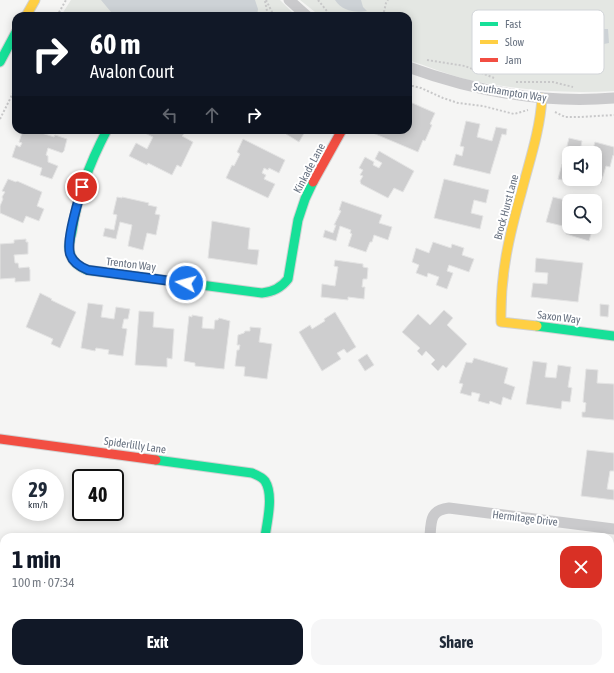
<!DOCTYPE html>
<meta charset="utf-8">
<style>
:root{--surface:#fff;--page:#f6f6f7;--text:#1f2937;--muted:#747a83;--accent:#111827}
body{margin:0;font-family:"Asap Condensed",sans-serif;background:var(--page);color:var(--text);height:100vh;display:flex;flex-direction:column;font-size:15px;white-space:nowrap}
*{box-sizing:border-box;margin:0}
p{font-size:13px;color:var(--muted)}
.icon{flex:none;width:22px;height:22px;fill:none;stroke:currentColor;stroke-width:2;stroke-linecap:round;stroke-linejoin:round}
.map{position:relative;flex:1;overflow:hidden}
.drawer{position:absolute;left:0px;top:533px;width:614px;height:140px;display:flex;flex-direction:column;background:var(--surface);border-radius:12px 12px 0 0;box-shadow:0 2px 10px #0003}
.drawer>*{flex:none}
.hud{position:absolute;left:12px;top:12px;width:400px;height:122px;border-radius:12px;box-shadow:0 2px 10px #0003;background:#111827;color:#fff;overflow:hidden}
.fabs{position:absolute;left:562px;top:146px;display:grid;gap:8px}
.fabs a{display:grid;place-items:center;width:40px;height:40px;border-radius:8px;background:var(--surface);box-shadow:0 2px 10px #0003;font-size:20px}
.speed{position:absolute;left:12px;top:469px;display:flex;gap:8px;font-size:20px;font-weight:700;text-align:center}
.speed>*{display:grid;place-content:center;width:52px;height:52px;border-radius:50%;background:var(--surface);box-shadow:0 2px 10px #0003;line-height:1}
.speed small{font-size:10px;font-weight:400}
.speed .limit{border:2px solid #111;border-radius:6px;background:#fff;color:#111}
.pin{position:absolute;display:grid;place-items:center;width:34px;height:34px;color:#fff;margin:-17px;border:2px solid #fff;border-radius:50%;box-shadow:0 1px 4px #0007}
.me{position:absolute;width:44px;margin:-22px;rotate:277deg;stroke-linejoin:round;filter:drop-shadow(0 0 3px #0008)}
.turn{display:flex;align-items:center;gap:14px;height:84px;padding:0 12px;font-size:18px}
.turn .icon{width:52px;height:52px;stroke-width:2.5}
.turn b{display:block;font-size:28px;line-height:34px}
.lanes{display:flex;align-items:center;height:38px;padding:0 12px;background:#0003;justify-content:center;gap:20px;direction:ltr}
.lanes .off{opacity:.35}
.round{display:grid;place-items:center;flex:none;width:42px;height:42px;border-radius:12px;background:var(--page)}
.head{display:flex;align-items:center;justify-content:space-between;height:68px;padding:0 12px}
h1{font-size:24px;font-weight:700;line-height:30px;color:var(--accent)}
.button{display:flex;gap:8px;margin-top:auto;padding:8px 12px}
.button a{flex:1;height:46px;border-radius:12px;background:var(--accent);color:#fff;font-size:16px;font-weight:700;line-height:46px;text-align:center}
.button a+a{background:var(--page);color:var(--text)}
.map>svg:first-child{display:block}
</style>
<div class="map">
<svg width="614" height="673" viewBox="0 0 614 673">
<rect width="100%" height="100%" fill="#f5f5f4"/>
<path fill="#e4e7e3" d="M71,0h209l16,16h-232l-2,-2z
M300,0h314v91c-49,3 -97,-1 -145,-11 -21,-5 -41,-14 -61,-20v-44h-88z"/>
<path fill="#cdd2d6" d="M101,0h154l3,9 -1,7h-66l-6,-2 -16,2h-46l-12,-4z
M335,0h26l2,7 4,4c-12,2 -25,0 -32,-11z
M570,20c13,7 23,9 38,9l1,14c-14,2 -24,7 -36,16 -8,-14 -9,-24 -3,-39z"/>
<path fill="#cececf" stroke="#e4e4e4" d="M410,102l25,11 -5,11 2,1 -7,16 -2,-1 -5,12 -45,-19 2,-3h33v-27l1,1z
M466,121l14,3 -3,13 15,4 4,-14 11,2 -1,6 -4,-1 -12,40 -37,-9 3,-11 6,2 2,-9 -4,-1z
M23,130h9l22,7 1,-2 12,4 -3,12 -2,2 -14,-5 -2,7 2,1v6l10,4 -6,13 -12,-4 2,-7 -30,-11 4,-12 4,2 2,-4 -3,-1z
M144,130h31l9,4 -2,2 11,6 -12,25 -4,-2 -5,10 -24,-12 -1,2 -18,-9 7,-13 11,6 6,-12 -10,-5z
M284,130h22l-7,12 -13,-8 1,-2z
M569,138l13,3 -1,5 12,3 2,-7 19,5v9l-1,-1 -3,12 -4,-1 -5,17 -16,-4h10v-26h-26v2l-4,-1z
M243,139l42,21 -6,13 -10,-5 -1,2 -4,-2 -2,5 4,2 -2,4 11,5 -7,14 -42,-20 6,-13 2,1 6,-12 -3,-2z
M379,151l35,20 -11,21 -9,-4 -6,10 -27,-14 -1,-3 3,-5 -3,-1 3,-5 -4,-2 6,-11 9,5 -1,3 6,3 3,-5 -7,-4z
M562,164l7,2v13h3l-1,3 -13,-3z
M8,179l8,3 1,-1 25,11 -5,14 7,3 -5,12 -13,-5 -3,7 -23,-10v-7l3,-7 -1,-2 3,-5 -3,-1z
M444,179l45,11 -3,13 -12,-3 -3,13 12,3 -3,13 -46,-11z
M117,197l5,1v-1l27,6 -1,2 9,2 -2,7 5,1 -4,20 -9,-2 -4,17 -15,-4 4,-21 -12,-3 -4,17 -13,-3 2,-8 9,2 3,-15 -4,-1z
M553,197l16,4v26h24l-4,14 -23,-7 1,-7 -21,-5z
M342,201l40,14 -3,8 13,4 -4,13 -14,-5 -2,7h-2l-4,10 -18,-6 4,-12 -2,-1 1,-3 -11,-4 -4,15 -13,-4 2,-7 8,3 3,-8h-2l7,-14 -2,-1z
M212,221l38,7 -2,21 11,1 -2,15 -49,-7z
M26,239v3h2v12l-14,1 1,8h3l1,5 10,-1 1,3v11l-15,1v-4l-15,1v-35l14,-1v-3z
M433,242l18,6 1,-4 12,4 -2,7 12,4 -5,13 -20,-7 -2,6 6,2 -6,16 -11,-4 3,-8 -11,-4 -1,4 -11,-4 3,-8 -7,-3 4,-14 13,5z
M536,258l47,5 -5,39 -47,-5 2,-14 14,1 1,-11 -13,-1z
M335,260l28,4v3l5,1 -1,11h-4l-1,8h3l-1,12 -16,-2v3l-27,-3 1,-13 13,2 3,-19 -4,-1z
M40,293l12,6 -1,1 25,12 -16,36 -9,-4 2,-5 -27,-12z
M88,303l15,2 -2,12 13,2 2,-12 14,2 -2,10h-4l-2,9 5,1 -4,27 -15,-2 1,-4 -13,-2 -1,3 -14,-3z
M600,304l9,1 -1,12 -8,-1z
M444,310l9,8 -6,7 20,19 -21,24 -3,-3 -5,6 -7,-7 4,-4 -9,-9 -4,5 -5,-5 3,-3 -18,-16 16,-18 12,11z
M139,311l15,1 -1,15 21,2 -2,30 -5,-1v9l-32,-2z
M335,312l21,35 -9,6 -3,-4 -7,4 4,6 -19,12 -23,-39 11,-7 2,4 13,-8 -1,-2z
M192,315l11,2 -1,11 12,1 1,-9h3l1,-2 11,3 -6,48 -29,-3v-3l-11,-2 5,-45 3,1z
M250,327l11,1 -2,14 13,2 -5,35 -23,-3 1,-9 -10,-1 2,-16h2l1,-5h-3l1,-10 6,-2 1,-2h5z
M367,354l7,11 -9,6 -7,-11z
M474,358l34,10 -4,15 11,4 -4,13 -8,-3 -2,8 -11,-4 -1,3 -11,-3 2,-7 -8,-2 -1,4 -11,-3 3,-9 -4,-1 7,-21 6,1z
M533,361l14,2 -2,14 11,1 2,-13 13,2 -3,20 4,1 -2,14 -8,-1 -1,8 -35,-5z
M586,369l12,1 -1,13 17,1v36l-32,-3v-5h3l1,-9 -3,-1z
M587,450l27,3v18h-4l-3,18 7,1v10l-33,-4z
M522,669h32l-1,4h-31z"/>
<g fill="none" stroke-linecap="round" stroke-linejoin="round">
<defs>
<path id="fast" d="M0,62l16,-30
M107,130c-17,32 -30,66 -35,102 -2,7 -4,14 -2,21 2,9 10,14 17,17l175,23c11,-1 19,-5 26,-14l10,-59 7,-21 8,-17
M537,326l77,10
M156,460l96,13c5,2 10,4 13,8 9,14 2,41 0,56"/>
<path id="slow" d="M26,16l9,-16
M537,326l-36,-4c-1,-48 8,-86 21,-132 8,-31 18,-60 20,-92"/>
<path id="jam" d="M313,182l29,-52
M0,439l156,21"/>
</defs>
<use href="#fast" stroke="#d1d2d2" stroke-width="11"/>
<use href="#slow" stroke="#d1d2d2" stroke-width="11"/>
<use href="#jam" stroke="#d1d2d2" stroke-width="11"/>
<path stroke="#c8c8c9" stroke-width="2" stroke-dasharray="2 2" stroke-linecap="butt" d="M266,0l8,16
M318,0l13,16
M265,1l2,10v5
M57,16l9,-16
M383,16l3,-13 2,-3
M427,60l38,6 29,12
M516,82h37l20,5
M408,85l13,3 22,10 15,5 25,3 31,8 14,-4
M555,112l10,5h16l33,-2
M0,119l16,-32"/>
<path stroke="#cacacc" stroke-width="11" d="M289,0l18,16
M408,67c66,24 135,37 206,31
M430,537c1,-16 0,-27 19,-29l165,21
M123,673v-4
M249,673v-4
M414,673v-4
M592,673l1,-4"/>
<use href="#fast" stroke="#16e098" stroke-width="9"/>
<use href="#slow" stroke="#ffcf43" stroke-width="9"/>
<use href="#jam" stroke="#f24e42" stroke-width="9"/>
</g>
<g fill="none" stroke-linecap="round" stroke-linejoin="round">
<defs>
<path id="route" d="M82,187c-4,16 -16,52 -12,67 3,9 10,13 18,16l98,13"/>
</defs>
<use href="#route" stroke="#114b97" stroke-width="10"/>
<use href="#route" stroke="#1a73e8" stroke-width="7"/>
</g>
<g text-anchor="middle" stroke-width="4" stroke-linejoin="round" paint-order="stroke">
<g font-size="11" fill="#687281" stroke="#fff">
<text transform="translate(510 92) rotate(9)" y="4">Southampton Way</text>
<text transform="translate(309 168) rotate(-62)" y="4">Kinkade Lane</text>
<text transform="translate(506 207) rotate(-75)" y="4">Brock Hurst Lane</text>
<text transform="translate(131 264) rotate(7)" y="4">Trenton Way</text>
<text transform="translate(559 317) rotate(7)" y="4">Saxon Way</text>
<text transform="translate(135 445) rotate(8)" y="4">Spiderlilly Lane</text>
<text transform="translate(525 518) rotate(7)" y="4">Hermitage Drive</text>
</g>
</g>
<rect x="472" y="10" width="132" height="64" rx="6" fill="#fff" stroke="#d2d5d9" stroke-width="1"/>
<rect x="480" y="22" width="18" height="4" fill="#16e098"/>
<rect x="480" y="40" width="18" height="4" fill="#ffcf43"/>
<rect x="480" y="58" width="18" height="4" fill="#f24e42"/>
<g font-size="11" fill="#687281">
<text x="505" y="28">Fast</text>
<text x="505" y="46">Slow</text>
<text x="505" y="64">Jam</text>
</g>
</svg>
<div class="fabs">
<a><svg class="icon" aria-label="sound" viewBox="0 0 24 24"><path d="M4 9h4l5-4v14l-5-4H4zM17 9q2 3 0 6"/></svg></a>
<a><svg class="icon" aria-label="search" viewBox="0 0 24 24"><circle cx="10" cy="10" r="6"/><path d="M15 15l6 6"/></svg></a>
</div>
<div class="speed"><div>29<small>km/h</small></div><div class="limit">40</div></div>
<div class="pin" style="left:82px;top:187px;background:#d93025"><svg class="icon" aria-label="arrive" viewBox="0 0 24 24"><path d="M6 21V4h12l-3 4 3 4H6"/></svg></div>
<svg class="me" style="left:186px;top:283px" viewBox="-20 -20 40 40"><circle r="17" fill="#1a73e8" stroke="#fff" stroke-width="3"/><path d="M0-11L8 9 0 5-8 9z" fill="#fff"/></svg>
<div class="hud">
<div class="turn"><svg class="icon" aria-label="right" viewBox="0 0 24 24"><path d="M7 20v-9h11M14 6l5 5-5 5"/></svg><div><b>60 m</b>Avalon Court</div></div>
<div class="lanes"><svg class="icon off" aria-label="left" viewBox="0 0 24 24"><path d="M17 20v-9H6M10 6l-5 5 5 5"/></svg><svg class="icon off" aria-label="ahead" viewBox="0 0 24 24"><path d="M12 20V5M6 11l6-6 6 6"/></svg><svg class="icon" aria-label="right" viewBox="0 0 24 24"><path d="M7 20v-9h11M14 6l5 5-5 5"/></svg></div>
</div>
<section class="drawer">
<div class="head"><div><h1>1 min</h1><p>100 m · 07:34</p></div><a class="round" style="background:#d93025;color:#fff"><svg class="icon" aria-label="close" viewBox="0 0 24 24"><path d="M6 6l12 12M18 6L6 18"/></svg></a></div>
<div class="button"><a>Exit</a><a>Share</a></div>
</section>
</div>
